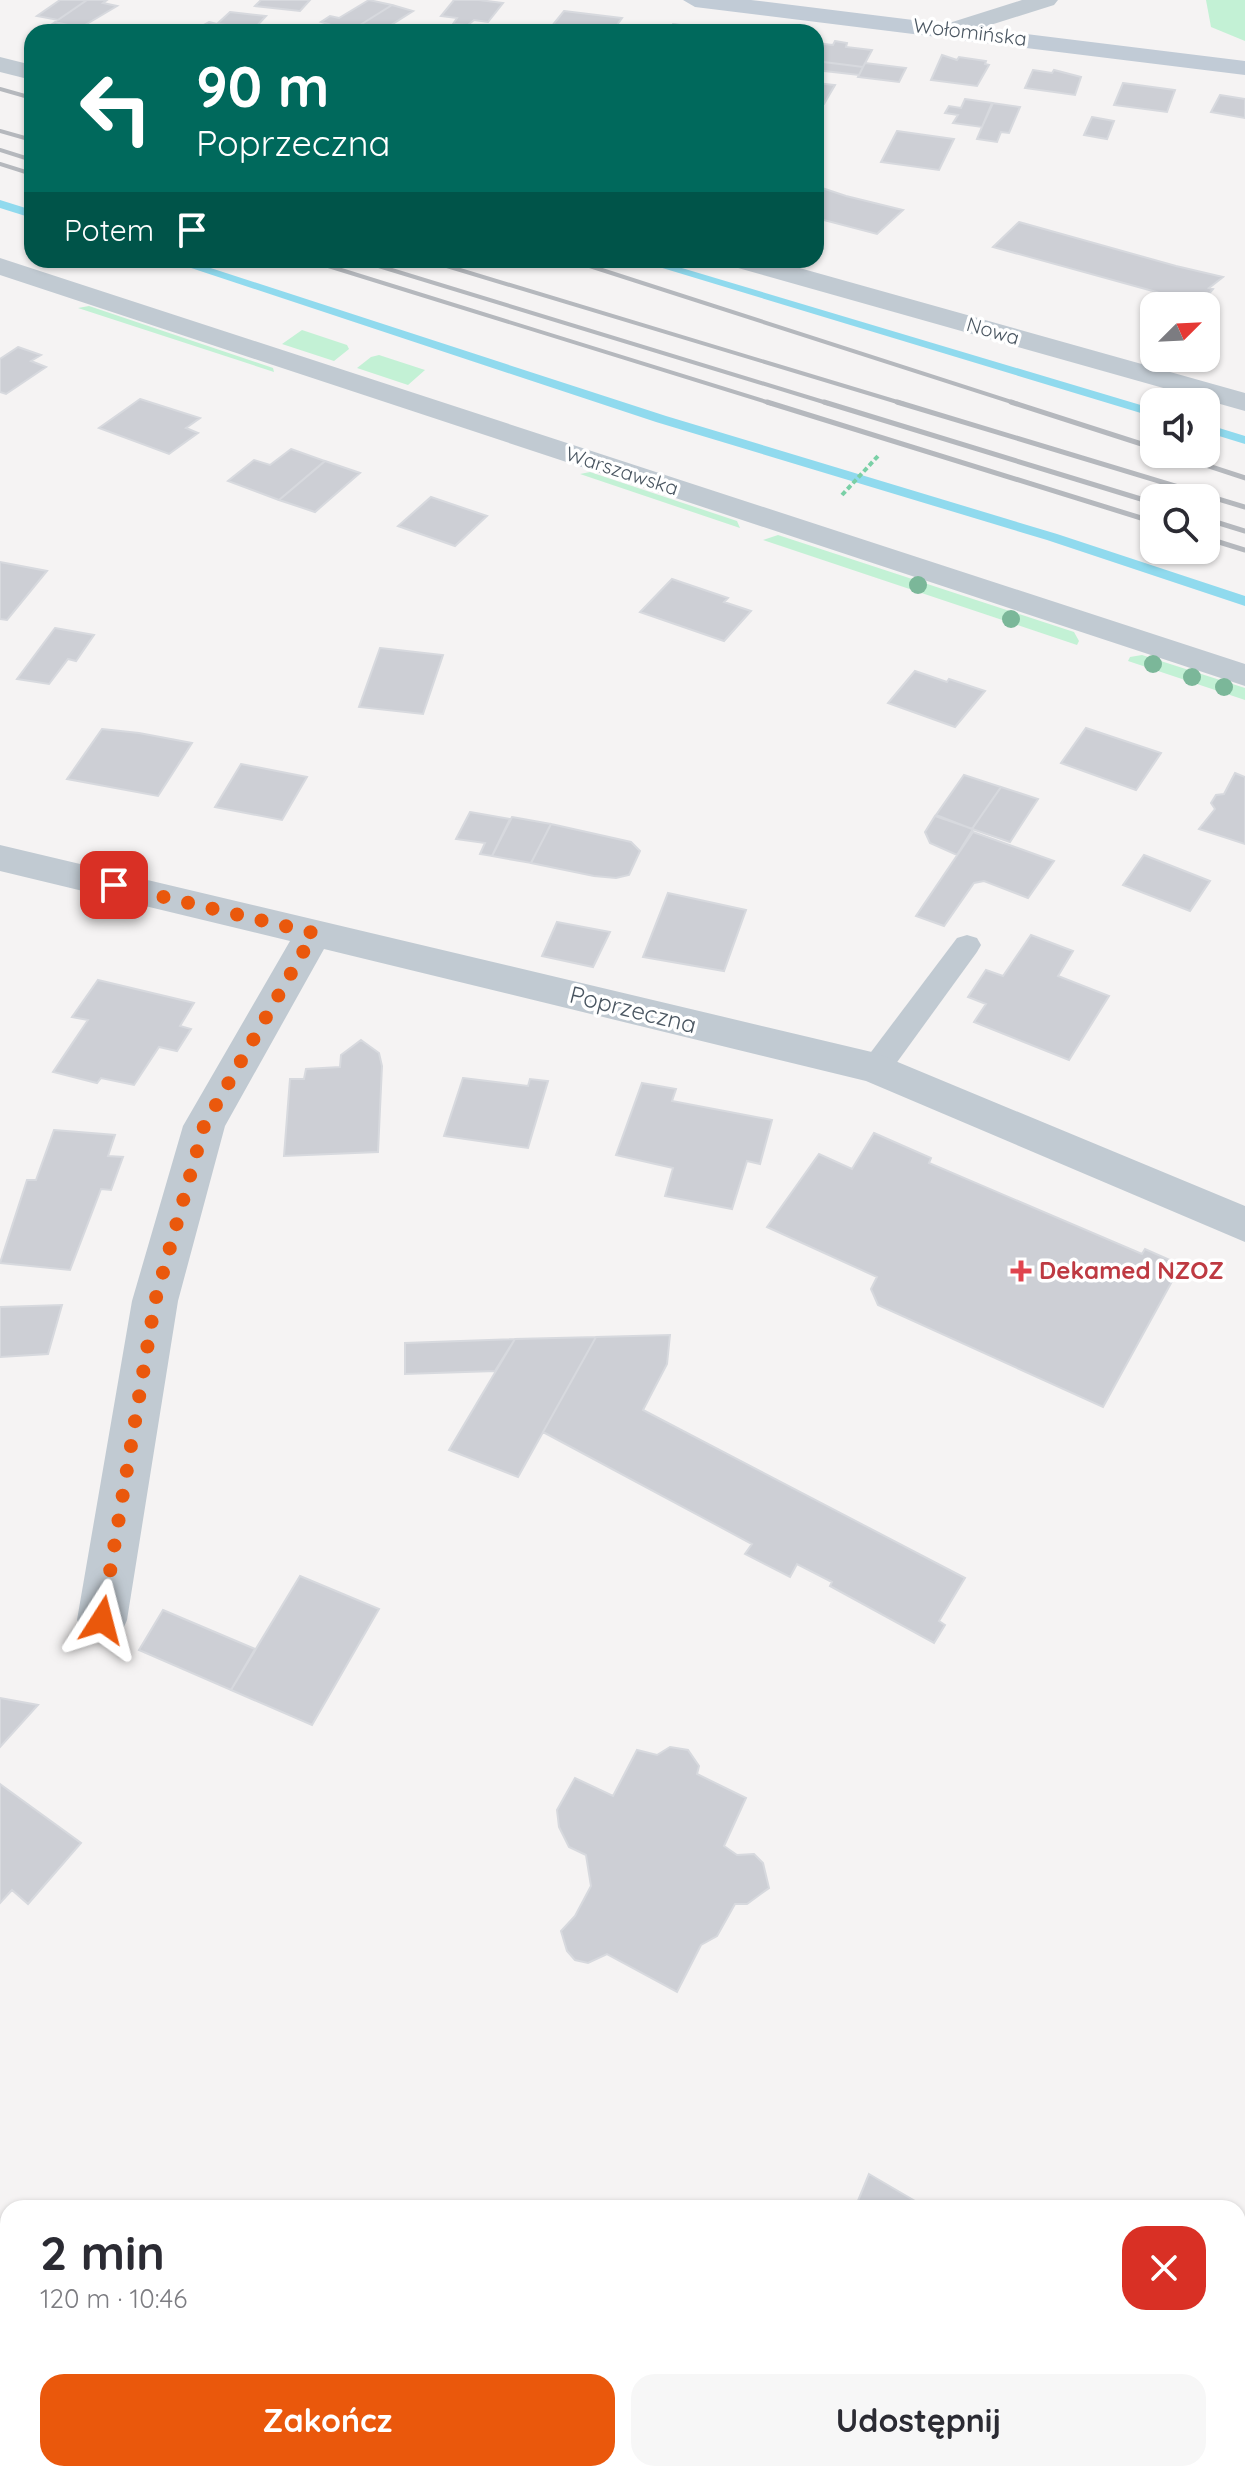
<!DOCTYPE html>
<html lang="pl">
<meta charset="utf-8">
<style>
:root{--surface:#fff;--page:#f7f7f7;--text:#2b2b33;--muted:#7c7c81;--accent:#ea580c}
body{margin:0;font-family:Quicksand,sans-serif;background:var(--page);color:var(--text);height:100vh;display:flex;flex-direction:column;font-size:30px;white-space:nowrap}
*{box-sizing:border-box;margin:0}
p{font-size:26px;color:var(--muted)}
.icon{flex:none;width:44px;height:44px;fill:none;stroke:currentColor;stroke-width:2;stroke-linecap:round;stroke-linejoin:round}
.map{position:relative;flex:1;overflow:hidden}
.sheet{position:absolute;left:0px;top:2200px;width:1246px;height:282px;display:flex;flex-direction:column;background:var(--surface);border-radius:24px 24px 0 0;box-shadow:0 2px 6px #0004}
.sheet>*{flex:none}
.top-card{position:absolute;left:24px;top:24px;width:800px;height:244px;border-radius:24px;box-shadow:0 2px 6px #0004;background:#00695c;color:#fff;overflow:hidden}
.needle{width:52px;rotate:66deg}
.buttons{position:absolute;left:1140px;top:292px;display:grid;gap:16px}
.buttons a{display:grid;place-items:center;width:80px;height:80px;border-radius:16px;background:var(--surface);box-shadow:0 2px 6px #0004;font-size:40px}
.pin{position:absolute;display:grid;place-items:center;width:68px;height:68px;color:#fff;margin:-34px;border-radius:16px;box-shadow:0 4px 12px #0006}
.me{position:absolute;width:88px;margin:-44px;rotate:9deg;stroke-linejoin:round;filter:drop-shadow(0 0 6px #0008)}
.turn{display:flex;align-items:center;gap:28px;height:168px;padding:0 40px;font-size:36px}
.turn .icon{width:104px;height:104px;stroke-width:2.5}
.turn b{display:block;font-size:56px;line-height:68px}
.then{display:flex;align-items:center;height:76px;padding:0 40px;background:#0003;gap:16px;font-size:30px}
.round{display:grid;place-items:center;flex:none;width:84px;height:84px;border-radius:24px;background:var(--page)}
.head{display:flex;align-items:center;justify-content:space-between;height:136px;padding:0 40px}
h1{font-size:48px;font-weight:800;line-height:60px}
.primary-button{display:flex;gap:16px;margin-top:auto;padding:16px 40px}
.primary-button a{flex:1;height:92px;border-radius:24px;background:var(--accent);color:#fff;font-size:32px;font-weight:800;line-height:92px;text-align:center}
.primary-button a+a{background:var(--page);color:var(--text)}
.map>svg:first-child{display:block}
</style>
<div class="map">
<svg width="1245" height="2481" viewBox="0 0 1245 2481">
<rect width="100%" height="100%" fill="#f5f3f3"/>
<path fill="#c3f1d5" d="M1206,0h39v41l-34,-14z
M89,306l184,62 1,4 -196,-64z
M302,330l45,15 2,4 -15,12 -52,-17z
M379,355l46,15 -17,15 -51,-17 14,-11z
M590,472l147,49 3,7 -160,-54z
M778,535l296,97 5,9 -2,4 -314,-105z
M1142,655l103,33v12l-117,-39 2,-4z"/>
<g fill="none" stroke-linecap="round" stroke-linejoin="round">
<path fill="#90daee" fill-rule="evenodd" d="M0,200l32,10v8l-32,-10z
M167,260h19l480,156 391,118 188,62v10l-198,-66 -391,-118z
M636,260h19l499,149v8z
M1206,424l39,12v8l-39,-12z"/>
</g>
<path fill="#cdcfd5" stroke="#d7d9de" stroke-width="2" d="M60,0h27l-29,20 -21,-4z
M87,0h20l-4,3 14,3 -37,22 -25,-6z
M261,0h49l-10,11 -45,-5z
M369,0l23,5 -43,27h-38l17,-8 -7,-2 9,-6 9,2z
M454,0h25l24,3 -15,19 -14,-2 -6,5 -15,-1 4,-6 -16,-2z
M392,5l21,6 -33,21h-31z
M564,11l58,7 -10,14h-65z
M230,12l36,4 -11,12 -38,-4z
M55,22l25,6 -6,4h-33z
M209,22l8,2 18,5 -44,3z
M673,24l54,7 -59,1z
M835,41l12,2 -1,4 26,3 -9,17 -47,-6v-18l17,2z
M942,55l15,5 2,-3 27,4 -1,3 4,1 -12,21 -46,-6z
M816,61l47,6 -4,8 -43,-5z
M865,63l41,5 -7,14 -41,-5z
M1033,70l19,3 2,-3 27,7 -6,18 -50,-7z
M816,83l19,2 -11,19 -8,-1z
M1123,83l52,7 -8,22 -53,-7z
M1220,95l25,4v19l-34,-6z
M965,99l28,4 -11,24 -29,-4 5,-8 -13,-2 4,-7 12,2z
M992,103l28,4 -11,26 -8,-1 -4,10 -20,-3z
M1092,117l22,4 -7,18 -23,-4z
M897,131l57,8 -15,31 -58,-8z
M816,186l30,10 57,14 -26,24 -61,-16z
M1019,222l157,44 47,11 -14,11 4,1 -13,15 -207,-57z
M18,347l23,8 -10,6 15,6 -40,27 -6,-2v-33z
M140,399l60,19 -14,10 12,5 -29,21 -70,-26z
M291,449l34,12 -46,39 -51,-19 26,-21 16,5z
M325,461l35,12 -45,39 -36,-12z
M431,497l56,19 -32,30 -57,-20z
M0,562l47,9 -40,49 -7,-1z
M672,579l56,19 -4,4 27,9 -27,30 -84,-29z
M55,628l39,7 -18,26 -8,-2 -19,25 -32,-5z
M380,648l63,7 -20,59 -64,-7z
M915,671l32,11 2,-3 36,12 -30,36 -67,-24z
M1086,728l75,25 -25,37 -75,-27z
M102,729l37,4 53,10 -34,53 -91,-17z
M241,764l66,13 -25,43 -67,-13z
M1235,773l10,4v67l-46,-15 16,-20 -4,-6 5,-8 8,-1z
M964,775l37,12 -29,42 -36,-14z
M1001,787l37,12 -28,43 -38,-13z
M470,812l40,7 -18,37 -12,-2 5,-11 -29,-4z
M935,816l38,13 -16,26 -27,-12 -5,-11z
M512,817l39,7 -20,39 -39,-7z
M551,824l80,18 9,9 -11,24 -13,3 -22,-2 -63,-13z
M973,832l81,29 -26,37 -44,-17 -10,2 -30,43 -28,-10z
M1144,855l66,26 -20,30 -67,-26z
M668,893l78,17 -22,61 -81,-14z
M557,922l53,10 -17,35 -51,-11z
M1031,935l42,16 -15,25 51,20 -40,64 -95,-38 12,-18 -18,-7 18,-27 17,6z
M98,980l96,23 -14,23 11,3 -14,22 -18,-4 -25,38 -33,-7 -4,5 -44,-11 35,-52 -16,-3z
M361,1040l18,13 3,13 -4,86 -94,4 6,-77h14l2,-10 34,-2 1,-12z
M463,1078l65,8 2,-7 18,2 -20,67 -84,-12z
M642,1083l34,6 -4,12 100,19 -12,44 -13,-3 -15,48 -67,-13 8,-28 -57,-13z
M54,1130l61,5 -7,21 15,1 -12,33 -10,-1 -31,81 -70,-7 27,-83h9z
M874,1133l57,25 -2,5 213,91 3,-5 36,16 -78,142 -225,-102 -7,-16 6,-12 -110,-50 52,-73 33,15z
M62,1305l-14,49 -48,3v-50z
M670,1335l-3,29 -24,46 322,168 -26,43 6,4 -11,18 -104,-57 2,-4 -35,-18 -7,13 -45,-23 7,-10 -209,-112 53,-95z
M596,1337l-78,140 -69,-27 66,-111z
M515,1339l-20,32 -90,3v-31z
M300,1576l79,33 -67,116 -81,-35z
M163,1610l92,39 -24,41 -92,-40z
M0,1698l38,7 -38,42z
M670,1747l18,3 11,16 -2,8 49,24 -22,48 13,9 17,-1 9,9 6,25 -22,16h-12l-18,32 -16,9 -24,47 -70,-38 -19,9 -13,-3 -8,-9 -6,-20 14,-15 16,-30 -5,-31 -17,-8 -10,-20 -2,-17 18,-32 38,18 24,-46 20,5z
M0,1784l81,59 -53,61 -16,-14 -12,13z
M869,2174l51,30 -1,4h-64z
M789,2474h144l-3,7h-141z"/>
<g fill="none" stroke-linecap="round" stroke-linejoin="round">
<path stroke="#7ad0a6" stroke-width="4" stroke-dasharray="5 3" stroke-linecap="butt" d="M842,495l36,-39"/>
<path fill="#c1cad2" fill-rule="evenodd" d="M967,935l10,3 4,7 -4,7 -90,124 -11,3 -11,-3 -4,-8 4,-8 92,-122z"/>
<path fill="#c1cad2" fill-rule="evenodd" d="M1022,0h36l-4,5 -92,29h-16l-4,-5 4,-5z
M0,57l32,8v15l-32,-8z
M0,258l1245,406v22l-1245,-411z
M727,260h44l474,133v18l-514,-145z
M0,845l876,208 369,153v36l-379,-161 -542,-132 -99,177 -47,175 -51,319 -7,16 -18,7 -18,-7 -7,-16 55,-319 51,-175 107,-185 -290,-70z
M0,2398l8,2v64l-8,-2z
M268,2474h106l2,7h-106z"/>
<path fill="#c1cbd6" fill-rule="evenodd" d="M683,0h68l494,61v14l-550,-68z"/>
<path stroke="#b5b8bd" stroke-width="4" d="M0,89l32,9
M0,131l32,9
M0,150l32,10
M0,164l32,10
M309,260l464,144
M359,260l471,144
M427,260l477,144
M571,260l447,144"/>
<path stroke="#b5b8bd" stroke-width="5" d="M767,402l387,120
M824,402l330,101
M897,402l348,105
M1011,402l143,46
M1172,454l73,24
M1206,519l39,12
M1206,538l39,12"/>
</g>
<g fill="#7bb799">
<circle cx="918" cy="585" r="9"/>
<circle cx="1011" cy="619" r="9"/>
<circle cx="1153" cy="664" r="9"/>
<circle cx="1192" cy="677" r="9"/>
<circle cx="1224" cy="687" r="9"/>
</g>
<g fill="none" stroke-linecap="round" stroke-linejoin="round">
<path stroke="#ea580c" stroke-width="14" stroke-dasharray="0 25.2" d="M102,1620l53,-319 49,-175 110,-193 -200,-48"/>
</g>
<path fill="#e0444e" stroke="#fff" stroke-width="3" d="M1017 1259h8v8h8v8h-8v8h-8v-8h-8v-8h8z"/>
<g text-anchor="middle" stroke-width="7" stroke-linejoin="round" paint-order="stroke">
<g font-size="20" fill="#4a5661" stroke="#fff">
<text transform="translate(970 32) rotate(7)" y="7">Wołomińska</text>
<text transform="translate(993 331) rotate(16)" y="7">Nowa</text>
<text transform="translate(622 471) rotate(18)" y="7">Warszawska</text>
</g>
<g font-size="24" fill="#4a5661" stroke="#fff">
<text transform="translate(633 1010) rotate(14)" y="8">Poprzeczna</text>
</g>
<g font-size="24" font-weight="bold" fill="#be3a42" stroke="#fff" text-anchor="start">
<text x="1039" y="1279">Dekamed NZOZ</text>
</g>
</g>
</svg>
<div class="buttons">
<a><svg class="needle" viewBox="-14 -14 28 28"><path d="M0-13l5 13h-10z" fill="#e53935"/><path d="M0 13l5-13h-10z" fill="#7c7c81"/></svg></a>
<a><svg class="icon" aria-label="sound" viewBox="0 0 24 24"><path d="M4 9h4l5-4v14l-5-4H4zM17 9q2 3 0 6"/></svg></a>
<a><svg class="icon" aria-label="search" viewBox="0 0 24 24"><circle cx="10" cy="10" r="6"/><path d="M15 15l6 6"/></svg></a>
</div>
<div class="pin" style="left:114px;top:885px;background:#d93025"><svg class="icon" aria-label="arrive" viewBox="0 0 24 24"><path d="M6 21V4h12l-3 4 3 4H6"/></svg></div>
<svg class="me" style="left:102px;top:1620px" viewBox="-20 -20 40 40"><path d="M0-17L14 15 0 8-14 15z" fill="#ea580c" stroke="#fff" stroke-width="4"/></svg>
<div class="top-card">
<div class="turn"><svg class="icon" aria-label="left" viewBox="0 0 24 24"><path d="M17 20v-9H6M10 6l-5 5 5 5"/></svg><div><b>90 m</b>Poprzeczna</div></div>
<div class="then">Potem<svg class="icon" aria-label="arrive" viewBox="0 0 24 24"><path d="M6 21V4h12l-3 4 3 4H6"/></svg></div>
</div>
<section class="sheet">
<div class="head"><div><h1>2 min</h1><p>120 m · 10:46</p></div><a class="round" style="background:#d93025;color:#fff"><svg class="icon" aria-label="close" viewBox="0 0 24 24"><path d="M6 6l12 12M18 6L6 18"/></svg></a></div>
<div class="primary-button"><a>Zakończ</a><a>Udostępnij</a></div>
</section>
</div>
